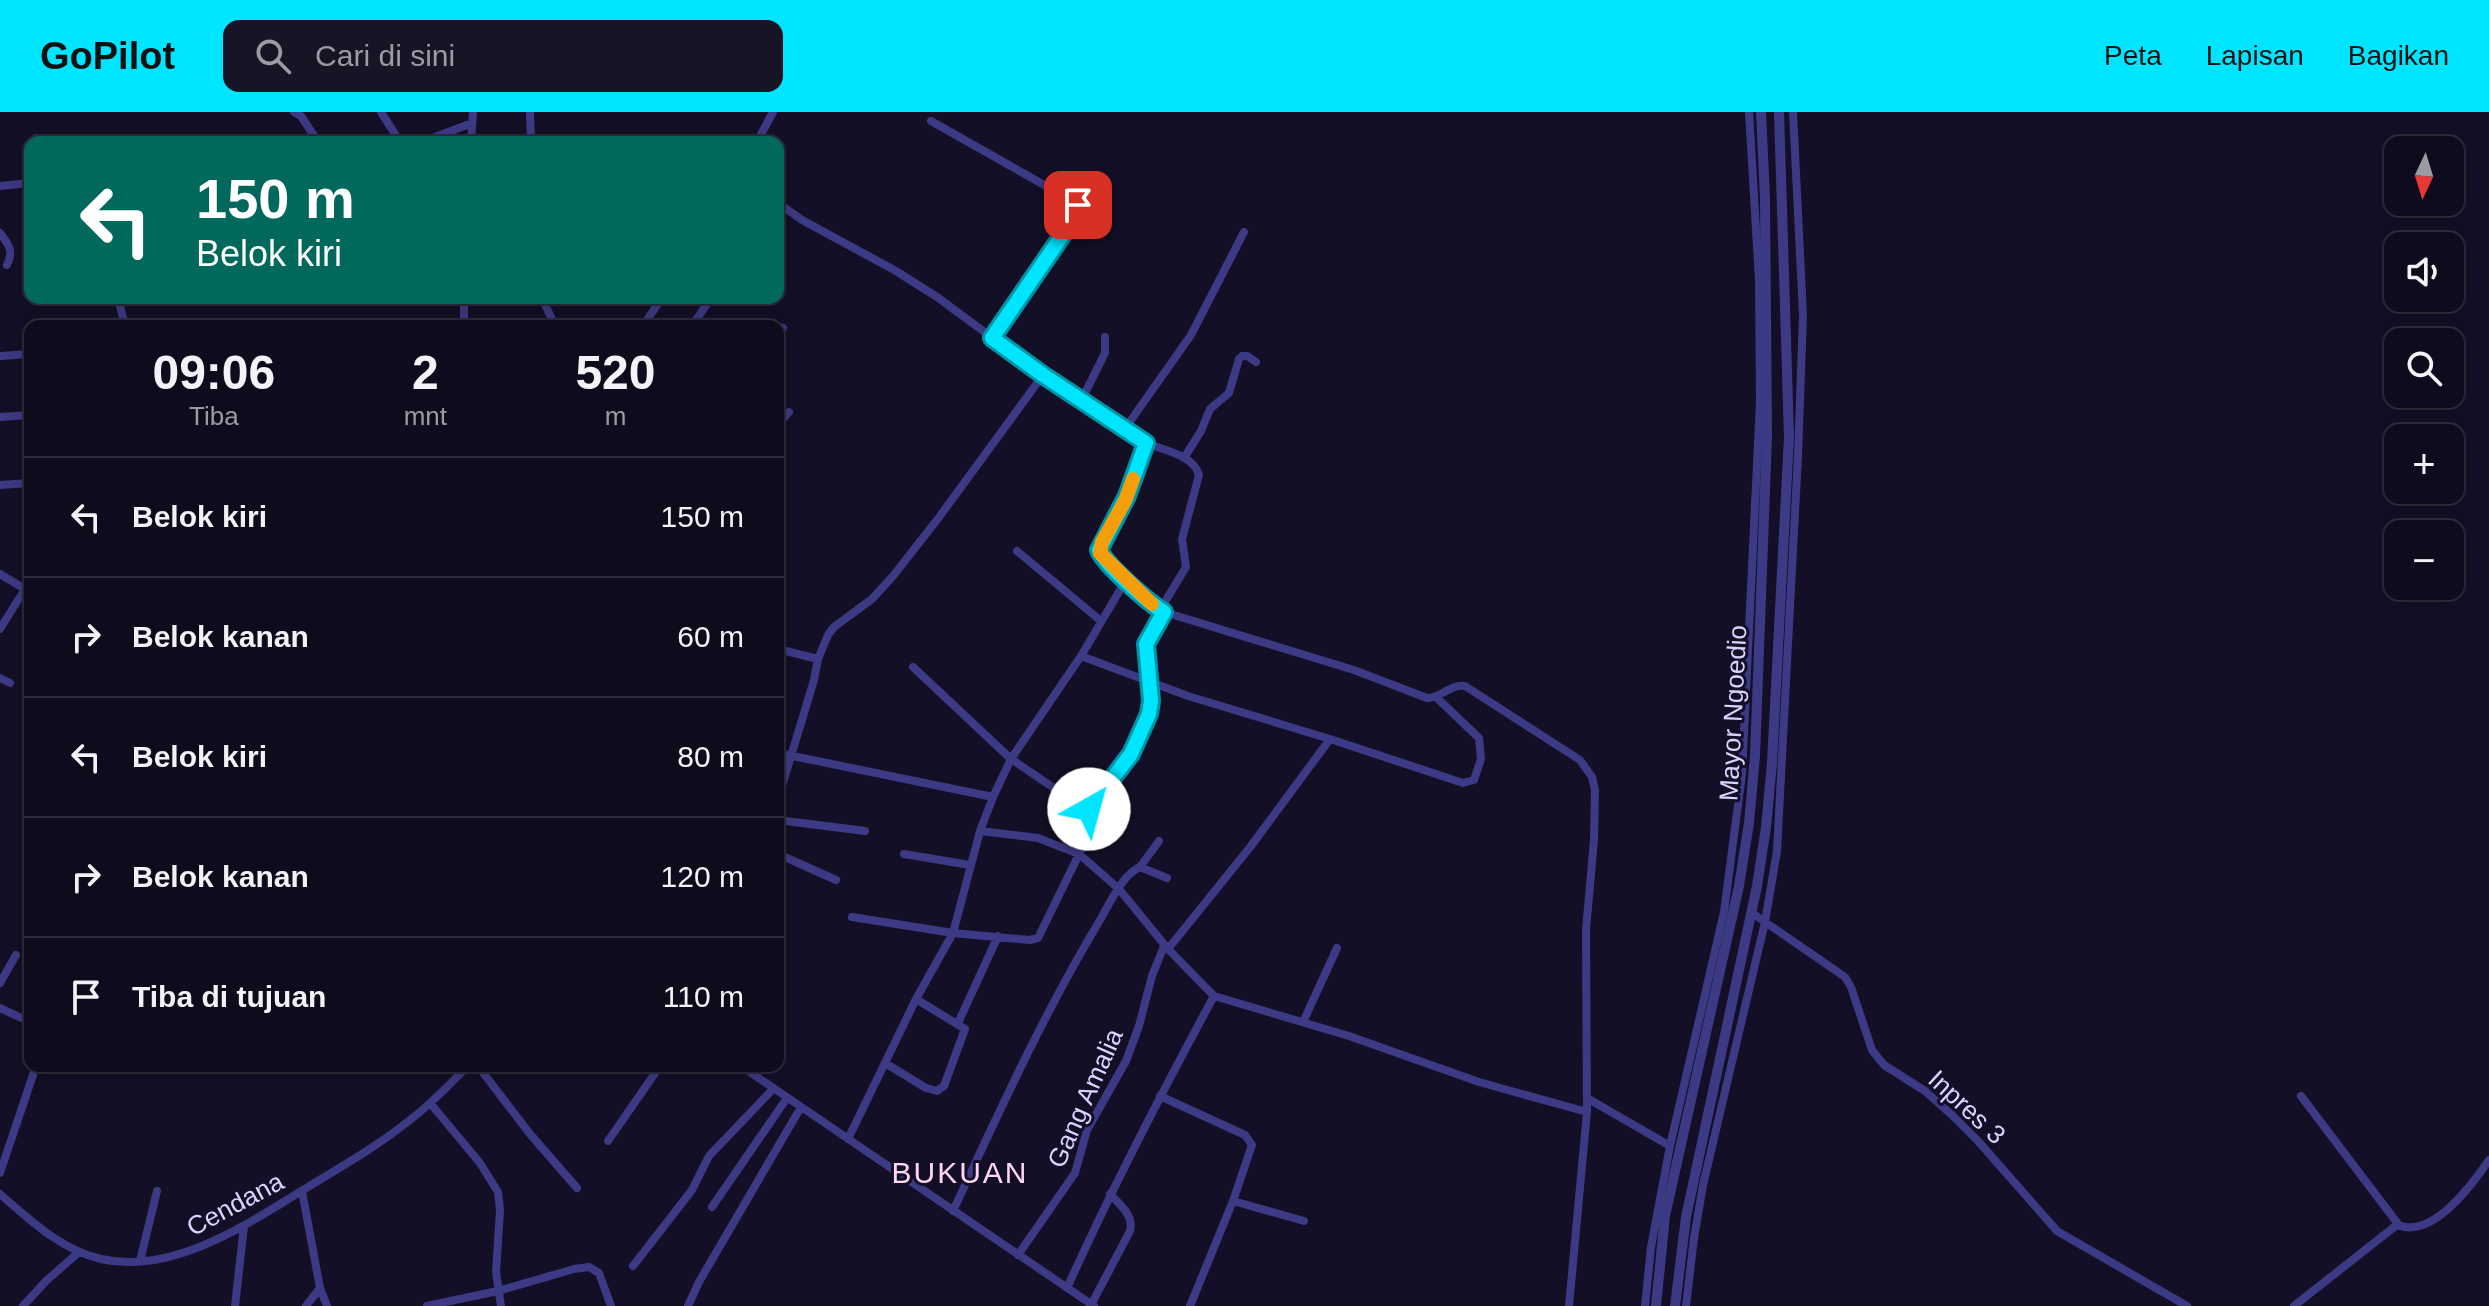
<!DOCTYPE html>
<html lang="id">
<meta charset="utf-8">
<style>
:root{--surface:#0e0b1c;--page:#171425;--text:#f1f3f6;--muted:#9b9ba3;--line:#2e2b3b;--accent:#00e5ff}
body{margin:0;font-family:Arial,sans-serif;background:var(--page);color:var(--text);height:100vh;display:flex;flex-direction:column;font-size:30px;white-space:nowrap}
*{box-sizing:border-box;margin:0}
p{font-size:26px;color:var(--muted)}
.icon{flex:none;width:44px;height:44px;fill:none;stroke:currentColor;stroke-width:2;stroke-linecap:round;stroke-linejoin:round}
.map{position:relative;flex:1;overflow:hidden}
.sheet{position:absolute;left:24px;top:208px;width:760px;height:752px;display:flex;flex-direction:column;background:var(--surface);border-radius:16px;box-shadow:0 4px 20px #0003,0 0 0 2px var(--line)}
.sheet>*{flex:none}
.guide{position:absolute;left:24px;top:24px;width:760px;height:168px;border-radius:16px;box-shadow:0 4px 20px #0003,0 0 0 2px var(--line);background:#00695c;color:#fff;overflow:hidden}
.needle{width:52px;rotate:184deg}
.buttons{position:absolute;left:2384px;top:24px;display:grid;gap:16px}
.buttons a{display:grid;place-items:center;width:80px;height:80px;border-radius:16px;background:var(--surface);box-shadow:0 4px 20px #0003,0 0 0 2px var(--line);font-size:40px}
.pin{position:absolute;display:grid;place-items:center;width:68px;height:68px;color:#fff;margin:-34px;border-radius:16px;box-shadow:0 4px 12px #0006}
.me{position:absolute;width:88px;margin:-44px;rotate:38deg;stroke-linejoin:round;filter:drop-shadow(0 0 6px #0008)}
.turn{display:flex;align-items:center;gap:28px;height:168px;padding:0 40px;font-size:36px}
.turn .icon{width:104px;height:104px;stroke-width:2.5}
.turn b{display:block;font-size:56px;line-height:68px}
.eta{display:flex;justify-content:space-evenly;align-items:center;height:136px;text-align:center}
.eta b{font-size:48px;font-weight:700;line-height:56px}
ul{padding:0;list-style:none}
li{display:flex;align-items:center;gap:24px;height:120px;padding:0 40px;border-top:2px solid var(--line)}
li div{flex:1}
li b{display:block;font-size:30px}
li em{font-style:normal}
header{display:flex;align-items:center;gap:48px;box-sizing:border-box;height:112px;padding:0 40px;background:var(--accent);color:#111}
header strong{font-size:38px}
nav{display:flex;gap:44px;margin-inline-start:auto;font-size:28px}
.search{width:560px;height:72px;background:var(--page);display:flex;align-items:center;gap:20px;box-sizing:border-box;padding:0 28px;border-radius:16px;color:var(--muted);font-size:30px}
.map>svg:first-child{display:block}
</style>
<header>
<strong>GoPilot</strong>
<div class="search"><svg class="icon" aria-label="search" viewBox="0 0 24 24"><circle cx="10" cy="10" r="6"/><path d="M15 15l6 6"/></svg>Cari di sini</div>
<nav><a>Peta</a><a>Lapisan</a><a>Bagikan</a></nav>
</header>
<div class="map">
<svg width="2489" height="1194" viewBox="0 0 2489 1194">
<rect width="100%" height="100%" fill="#130f26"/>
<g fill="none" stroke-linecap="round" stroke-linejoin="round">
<path stroke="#3d3a85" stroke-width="8" d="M294,0l7,4 17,26
M381,0l19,30
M530,0l1,30
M931,9l145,82 4,5 -16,27 -72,103
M36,26v4
M422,30l50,-19
M471,30l2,-30
M757,30l16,-30
M0,74l30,-3
M778,91l24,17 94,51 41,26 106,78 81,55 67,-95 53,-103
M0,121c9,12 14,18 7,32
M118,186l7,28
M464,186v28
M542,186l13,28
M643,214l19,-28
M692,214l19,-28
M778,223l5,-7
M0,244l30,-2
M1081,289l24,-48v-16
M0,305l30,-2
M778,313l11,-13
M1124,318l22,13 -19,53 -25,46 -2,11 48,48 16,11 190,58 73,28c14,0 23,-14 38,-12l115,74 12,17 3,13 -1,50 -8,90 1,182 -18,194
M1146,331c17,7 48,12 53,32l-17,64 4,28 -26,43
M1184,346l17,-27 9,-22 19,-16 10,-34 3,-3h5l9,6
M0,373l30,-2
M1017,439l84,70
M0,462l30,18
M1126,468l-45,76 107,40 142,43
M0,517l25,-40
M778,537l40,10
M913,555l98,92 77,52
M0,566l10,5
M778,641l215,44
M778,687l36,-119 4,-21 10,-24 6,-8 38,-28 21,-23 44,-56 106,-145
M778,708l87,11
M980,719l58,7 41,16 40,35 49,60 46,47 135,40 130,46 108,30
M778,742l58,26
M904,742l66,11
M1140,755l19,-26
M1752,801l93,64 6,10 21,63 12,15 41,26 27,24 26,26 79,90 130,75
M852,805l101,16 77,7 8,-2 48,-98 2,-29 43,-57 18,-40 2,-13 -5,-57 18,-32
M1168,837l83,-103 79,-107 133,44 11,-3 7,-21 -2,-21 -43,-41
M0,871l16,-28
M0,896l30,14
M1303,910l34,-74
M958,911l40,-87
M885,951l41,25 11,3 7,-5 21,-57 -49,-30
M478,954l52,68 47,54
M741,954l353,240
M1160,984l85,39 7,10 -19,56 -43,105
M1587,986l83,48 -19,101 -6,59
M430,991l50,60 18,29 2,18 -4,62 5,34
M848,1027l68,-140 37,-66 27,-102 13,-34 18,-38 70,-103
M608,1029l52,-75
M1670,1034l54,-234 18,-138 18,-372 -1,-122 -10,-168
M0,1061l36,-107
M302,1079l18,97 7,18
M0,1082c30,26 61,56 101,65 71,16 145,-34 202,-69 38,-23 78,-46 112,-74 19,-15 36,-33 53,-50
M1233,1089l71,20
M712,1095l75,-109
M953,1099c46,-99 91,-198 147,-291 10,-17 22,-45 40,-53l27,11
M2398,1113c34,14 74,-40 91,-65
M1018,1143l57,-82 12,-43 39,-69 13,-35 13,-50 12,-30
M140,1149l17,-70
M633,1154l59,-76 17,-34 64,-67
M1067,1176c45,-100 95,-196 147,-292
M1091,1193l39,-74c4,-16 -10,-26 -20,-37
M23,1194l23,-25 33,-29
M235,1194l9,-80
M306,1194l14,-18
M427,1194l71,-15 76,-22 15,-2 10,6 12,33
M688,1194l11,-24 102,-175
M1686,1194l8,-68 9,-53 62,-263 12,-71 21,-395 5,-141 -10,-203
M2294,1194l104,-82 -97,-128"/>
<path stroke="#3d3a85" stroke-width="10" d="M1656,1194l9,-90 74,-330 10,-63 6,-67 12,-319 -2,-238 -4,-87
M1675,1194l11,-89 71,-331 9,-59 6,-64 17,-326 -10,-325"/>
</g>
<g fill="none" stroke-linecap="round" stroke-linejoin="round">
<defs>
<path id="route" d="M1078,93l1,6 -87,127 51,37 103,68 -19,53 -28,54c6,15 50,53 65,62l-18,32 5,57 -2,13 -18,40 -42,55"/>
</defs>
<use href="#route" stroke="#0095a6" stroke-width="20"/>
<use href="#route" stroke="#00e5ff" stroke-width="14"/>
<path stroke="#f59e0b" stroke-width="14" d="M1133,367l-8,22 -23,41 -2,11 52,51"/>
</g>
<g text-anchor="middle" stroke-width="6" stroke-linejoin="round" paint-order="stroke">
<g font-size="26" fill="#d9d4ff" stroke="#130f26">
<text transform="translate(1733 601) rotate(-87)" y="9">Mayor Ngoedio</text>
<text transform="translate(1085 986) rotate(-66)" y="9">Gang Amalia</text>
<text transform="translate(1967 995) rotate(43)" y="9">Inpres 3</text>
<text transform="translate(235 1092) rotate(-28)" y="9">Cendana</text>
</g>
<g font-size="30" letter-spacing="2" fill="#ffd6f0" stroke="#130f26">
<text x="960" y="1071">BUKUAN</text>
</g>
</g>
</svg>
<div class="buttons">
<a><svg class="needle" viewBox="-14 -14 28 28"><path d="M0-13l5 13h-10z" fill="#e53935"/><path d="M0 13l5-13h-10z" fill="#9b9ba3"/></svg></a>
<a><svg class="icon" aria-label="sound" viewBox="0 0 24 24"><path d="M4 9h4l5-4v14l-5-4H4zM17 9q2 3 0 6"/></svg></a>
<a><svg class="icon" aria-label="search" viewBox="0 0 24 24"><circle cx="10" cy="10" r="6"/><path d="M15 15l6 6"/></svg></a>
<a>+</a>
<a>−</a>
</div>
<div class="pin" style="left:1078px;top:93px;background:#d93025"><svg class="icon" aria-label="arrive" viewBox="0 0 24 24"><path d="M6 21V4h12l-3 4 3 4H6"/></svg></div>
<svg class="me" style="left:1089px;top:697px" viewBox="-20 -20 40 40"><circle r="19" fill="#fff"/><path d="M0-13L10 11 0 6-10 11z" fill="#00e5ff"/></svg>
<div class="guide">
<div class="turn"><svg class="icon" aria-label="left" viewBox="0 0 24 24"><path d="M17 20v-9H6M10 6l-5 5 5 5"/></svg><div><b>150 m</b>Belok kiri</div></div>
</div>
<section class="sheet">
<div class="eta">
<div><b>09:06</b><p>Tiba</p></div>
<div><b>2</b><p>mnt</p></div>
<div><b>520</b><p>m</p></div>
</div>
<ul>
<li><svg class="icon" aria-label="left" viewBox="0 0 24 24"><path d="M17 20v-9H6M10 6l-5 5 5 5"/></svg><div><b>Belok kiri</b></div><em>150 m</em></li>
<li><svg class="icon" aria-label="right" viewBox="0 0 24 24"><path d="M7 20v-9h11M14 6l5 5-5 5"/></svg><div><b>Belok kanan</b></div><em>60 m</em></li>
<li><svg class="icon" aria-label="left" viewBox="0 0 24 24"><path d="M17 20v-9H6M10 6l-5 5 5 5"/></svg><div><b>Belok kiri</b></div><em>80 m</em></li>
<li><svg class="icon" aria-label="right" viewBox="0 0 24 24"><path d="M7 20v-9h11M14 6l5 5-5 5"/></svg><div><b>Belok kanan</b></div><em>120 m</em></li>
<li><svg class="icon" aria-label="arrive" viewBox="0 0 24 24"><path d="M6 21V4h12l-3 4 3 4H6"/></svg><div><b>Tiba di tujuan</b></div><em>110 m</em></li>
</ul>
</section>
</div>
